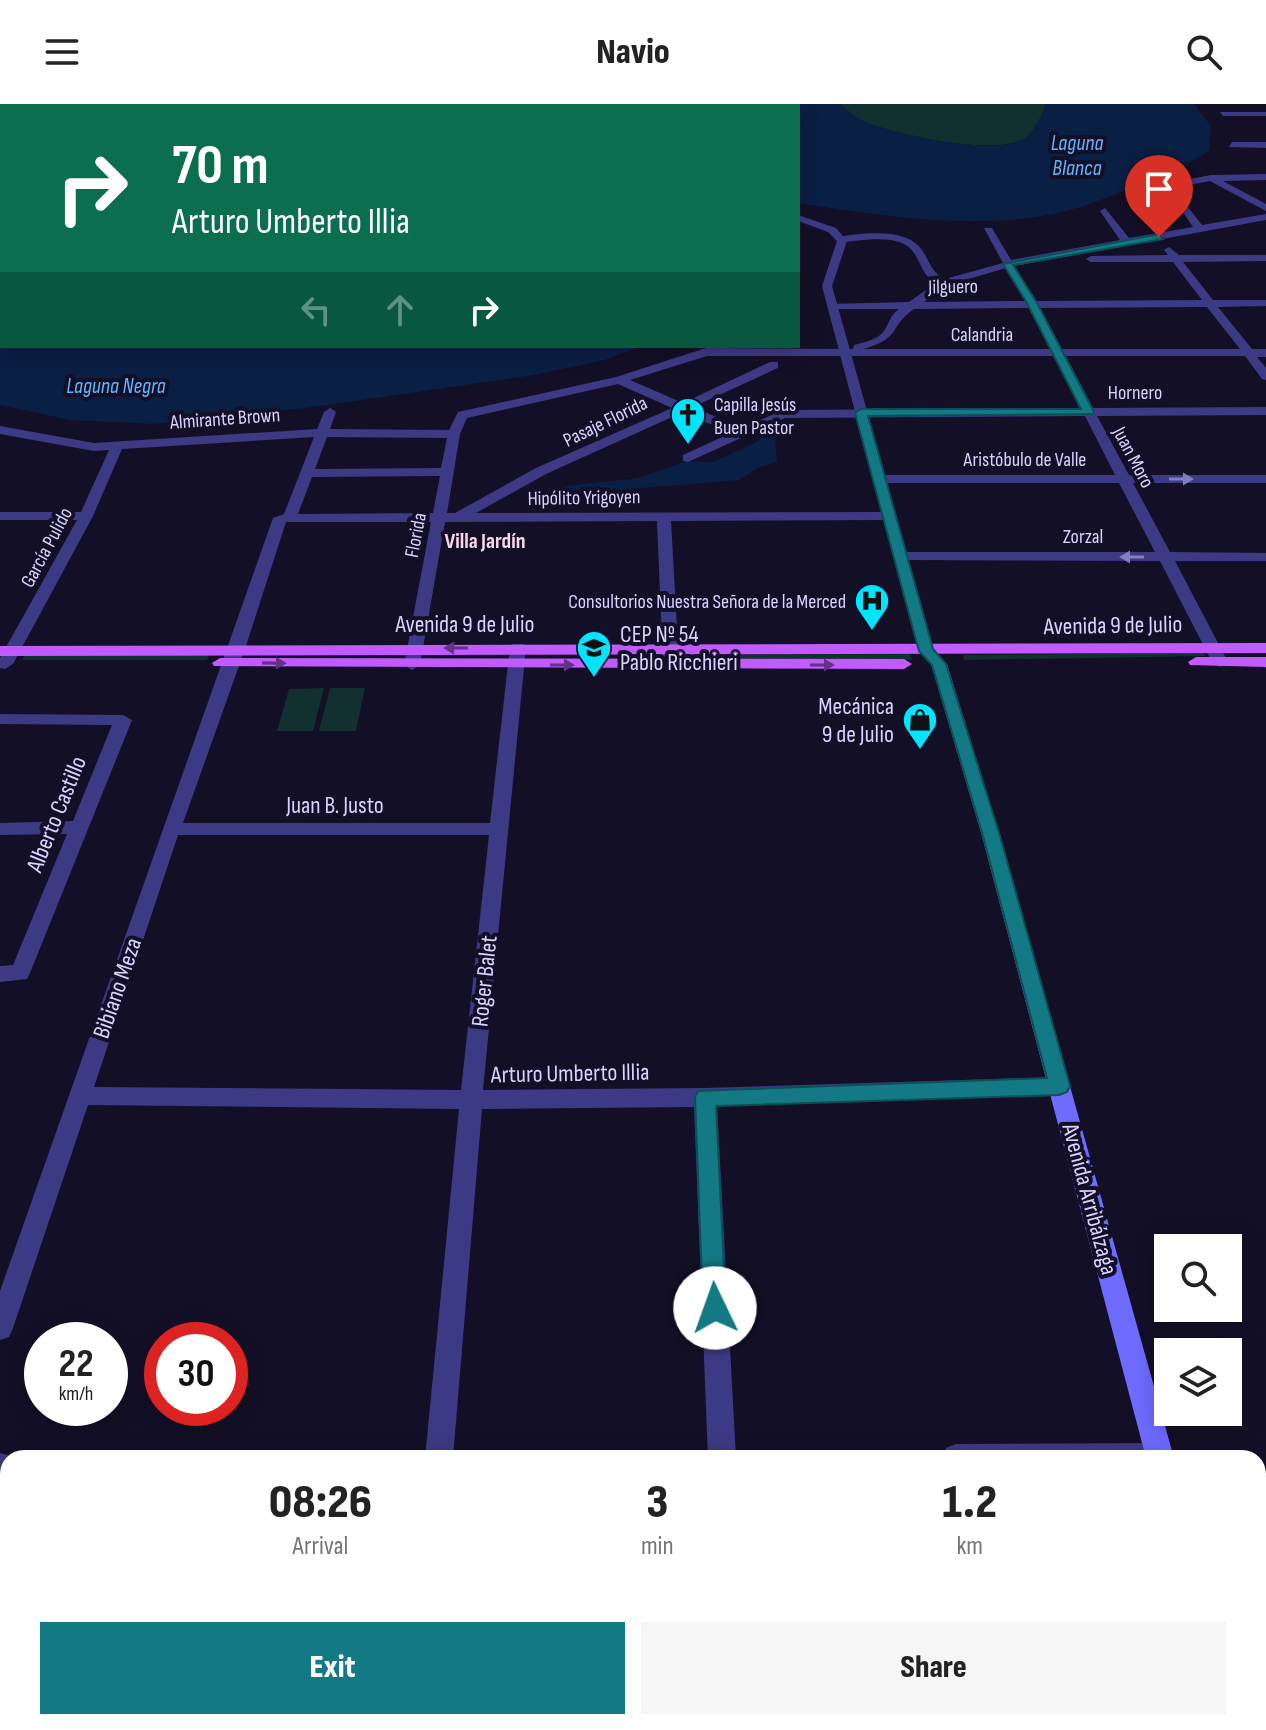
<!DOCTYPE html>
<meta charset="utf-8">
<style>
:root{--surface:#fff;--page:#f6f6f6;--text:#222;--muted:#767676;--accent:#137a85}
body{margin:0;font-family:"Sofia Sans Condensed",sans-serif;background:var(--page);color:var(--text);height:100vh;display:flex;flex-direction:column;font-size:30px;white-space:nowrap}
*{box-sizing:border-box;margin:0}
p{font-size:26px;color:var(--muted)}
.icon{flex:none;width:44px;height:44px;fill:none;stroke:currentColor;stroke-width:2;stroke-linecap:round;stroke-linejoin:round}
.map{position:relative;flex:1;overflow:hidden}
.drawer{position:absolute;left:0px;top:1346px;width:1266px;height:280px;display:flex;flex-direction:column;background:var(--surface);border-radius:24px 24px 0 0;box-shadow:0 4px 20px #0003}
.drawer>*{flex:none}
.hud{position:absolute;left:0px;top:0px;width:800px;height:244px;box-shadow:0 4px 20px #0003;background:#0b6e4f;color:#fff;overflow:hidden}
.tools{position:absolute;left:1154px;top:1130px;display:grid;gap:16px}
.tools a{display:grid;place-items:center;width:88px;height:88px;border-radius:0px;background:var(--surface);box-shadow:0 4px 20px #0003;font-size:40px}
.speed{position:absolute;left:24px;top:1218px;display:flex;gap:16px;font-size:40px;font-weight:700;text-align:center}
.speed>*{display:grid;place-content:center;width:104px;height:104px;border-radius:50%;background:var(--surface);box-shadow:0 4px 20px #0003;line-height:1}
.speed small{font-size:20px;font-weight:400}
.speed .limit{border:12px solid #d22;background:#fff;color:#111}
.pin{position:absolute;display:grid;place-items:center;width:68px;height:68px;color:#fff;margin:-82px -34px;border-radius:50% 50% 50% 0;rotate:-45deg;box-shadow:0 0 8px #0007}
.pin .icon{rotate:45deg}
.me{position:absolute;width:88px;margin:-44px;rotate:357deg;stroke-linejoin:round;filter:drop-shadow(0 0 6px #0008)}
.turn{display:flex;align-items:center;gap:28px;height:168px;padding:0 40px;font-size:36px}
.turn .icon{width:104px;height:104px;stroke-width:2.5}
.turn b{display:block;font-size:56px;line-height:68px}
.lanes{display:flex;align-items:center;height:76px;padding:0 40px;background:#0003;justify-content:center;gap:40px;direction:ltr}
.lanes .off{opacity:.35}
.eta{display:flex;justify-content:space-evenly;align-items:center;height:136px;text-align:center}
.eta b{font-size:48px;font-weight:800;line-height:56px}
.action{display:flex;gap:16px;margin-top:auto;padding:16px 40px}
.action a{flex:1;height:92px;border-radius:0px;background:var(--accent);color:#fff;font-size:32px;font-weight:800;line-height:92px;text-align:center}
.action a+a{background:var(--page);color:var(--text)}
header{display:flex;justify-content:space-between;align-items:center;height:104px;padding:0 40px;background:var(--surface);font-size:36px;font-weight:800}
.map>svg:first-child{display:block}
</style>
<header><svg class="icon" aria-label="menu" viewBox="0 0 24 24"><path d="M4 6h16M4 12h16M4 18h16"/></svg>Navio<svg class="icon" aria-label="search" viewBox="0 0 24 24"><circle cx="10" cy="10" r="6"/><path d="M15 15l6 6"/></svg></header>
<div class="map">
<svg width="1266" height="1626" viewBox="0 0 1266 1626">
<rect width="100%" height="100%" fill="#130f26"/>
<path fill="#12302f" d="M840,0h206c-4,11 -10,24 -18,32 -26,23 -134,-2 -163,-14 -9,-4 -18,-12 -25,-18z
M1203,549l3,3 -242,4 -1,-5z
M209,550l-2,6h-185l3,-5z
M910,550l2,6h-211v-5z
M324,584l-11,43h-36l12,-42z
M330,584h35l-9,43h-37z"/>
<path fill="#0a1f44" d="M614,0h226c7,6 16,14 25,18 29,12 137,37 163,14 8,-8 14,-21 18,-32h148l17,22 -2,25 -17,10c-40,17 -83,39 -126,50 -87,21 -180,5 -268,-8v-97z
M0,211l2,31h641l-39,14 -70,15 -228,33 -154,16 -82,-4 -70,-15z
M785,329l-10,5 2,24 -20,6 -18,12 -135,11 -38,18 -22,-6 5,-15 89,-10 46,-16h29l46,-21 3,-7z"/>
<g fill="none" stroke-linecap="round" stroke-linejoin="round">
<path fill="#3d3a85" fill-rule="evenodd" d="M7,0h9l-10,2z
M235,0h9l-10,2z
M352,0h27l2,2h-27z
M464,0h8v2h-8z
M1220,8h46v4h-43z
M0,33h2v6h-2z
M1232,38h34v6l-37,-1z
M1266,70v6l-43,1 43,23v7l-56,-30 -37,7 29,37 64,-11v6l-251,46 21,35 166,-1 -29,-38h-82l-5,-3 5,-3 77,-1 -4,-5 5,-3 10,8h87v6l-83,1 30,38h53v6l-48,1 34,42h14v8h-9l9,11v12l-4,-1 -17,-23h-179l27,52 173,-1v8l-169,1 32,59h137v8h-133l37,69 96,1v8h-91l53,101 -2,3 -6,2 -8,-5 -52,-101 -260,-1 -7,-4 7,-4h255l-36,-69h-240l-7,-4 7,-4h236l-30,-59 -300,2 -97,44 -5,-1v-6l48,-22 -48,-21 -137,62 -70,39 413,-1 7,4 -7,4 -218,1 8,143 -8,5 -8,-5 -6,-143 -212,1 -25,143 -8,5 -8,-5 27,-143h-145l-41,127 -62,174h307l20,-176 2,-3h12l2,3 -43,443 222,-2 354,-11 8,2 3,7 -3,7 -8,2 -342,11 19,352h-28l-14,-351 -212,2 -29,349h-28l34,-349 -371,-4 -75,223 -4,9 -9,3v-49l273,-773 11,-4 30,-77 -192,12 -29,67 -80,148 -8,5 -5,-1v-10l77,-138h-77v-8h81l28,-62 -15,1 -94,-17v-8l94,17 223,-14 7,-17 6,-4 6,4 -6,17 119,1 9,-18 158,-35 90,-29 147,1 1,-4c10,-3 24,-5 30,-14 6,-9 6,-16 15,-22h-66l-6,-3 2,-2 80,-2 27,-19c-13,-7 -14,-18 -22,-30 -13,-21 -52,-12 -73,-11l-4,-1v-4c24,-4 70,-10 85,13 8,12 9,22 23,29l58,-16 -19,-35h8l19,32 109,-20 -20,-29 5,-3 24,30 64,-11 -29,-43 47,-9zM1006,164l19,33 -101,1 24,-17zM1207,203l33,42h-178l-22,-41zM1029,204l21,41h-186c39,-12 24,-22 50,-40zM707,252h347l27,52 -298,2 -41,18 -49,-21 85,-39v-6h-8l-87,41 -53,-23zM618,280l54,24 -136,60 -81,45h-8l13,-79 7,-16zM327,333l120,1 -6,30 -126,1zM440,372l-7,37 -135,1 14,-37zM178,731h311l-28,255 -367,-3z
M0,152h2v6h-2z
M0,610l123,1 9,5 -102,253 -3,6 -27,3v-16l13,-1 54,-131 -67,1v-12l73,-2 39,-96 -112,-1z
M1160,1339l10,4 4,11h-232l4,-10 10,-4z
M0,1349l18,5h-10v23h-8z
M210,1618h540l1,1 -3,7h-540z"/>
<path fill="#3d3a85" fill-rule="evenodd" d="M0,89h2v6h-2z
M798,111l38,13 11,13 -15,45 102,364 13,14 -2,3h-12l-15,-16 -96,-365 15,-45 -9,-9 -30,-11z"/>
<path fill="#6f6bff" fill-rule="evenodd" d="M939,555l8,5 53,172 174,622h-28l-164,-622 -51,-172z
M1219,1618h32l2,8h-32z"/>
<path fill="#c25bff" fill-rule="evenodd" d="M1266,539v10l-1266,3v-10z
M1196,553h70v10l-76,-2 -2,-3z
M220,554l684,1 8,5 -8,5 -690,-3 -2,-3z"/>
</g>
<defs><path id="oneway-solid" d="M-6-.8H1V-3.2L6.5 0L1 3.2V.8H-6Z" transform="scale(2)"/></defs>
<g fill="#837fbc">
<use href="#oneway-solid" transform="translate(1181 375)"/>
<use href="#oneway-solid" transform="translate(1132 453) rotate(-180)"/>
</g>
<g fill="#623188">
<use href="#oneway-solid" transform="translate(456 544) rotate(180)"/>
<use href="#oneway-solid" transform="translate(274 559) rotate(1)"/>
<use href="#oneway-solid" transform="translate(562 561)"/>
<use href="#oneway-solid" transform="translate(822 561)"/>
</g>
<path fill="#137a85" stroke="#0c4f56" stroke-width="2" d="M1159,130l4,5 -150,26 24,38 57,109 -1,2 -225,2 65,233 13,15 54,172 70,250 -3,6 -8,3 -343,11 10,202 -3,8 -8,3 -9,-3 -3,-8 -8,-211 3,-6 349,-13 -64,-242 -51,-171 -13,-14 -64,-238 6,-4h220l-54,-106 -24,-39z"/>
<defs>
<symbol id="church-pin" viewBox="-11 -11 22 30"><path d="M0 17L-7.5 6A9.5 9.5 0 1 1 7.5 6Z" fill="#00e5ff" stroke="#130f26"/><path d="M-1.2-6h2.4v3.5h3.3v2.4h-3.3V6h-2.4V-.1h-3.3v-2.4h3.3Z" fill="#111"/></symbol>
<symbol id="hospital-pin" viewBox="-11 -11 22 30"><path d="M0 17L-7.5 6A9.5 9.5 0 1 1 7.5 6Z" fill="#00e5ff" stroke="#130f26"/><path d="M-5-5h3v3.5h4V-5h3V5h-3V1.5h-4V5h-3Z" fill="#111"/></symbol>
<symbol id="university-pin" viewBox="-11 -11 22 30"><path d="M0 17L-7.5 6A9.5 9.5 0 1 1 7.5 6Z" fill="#00e5ff" stroke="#130f26"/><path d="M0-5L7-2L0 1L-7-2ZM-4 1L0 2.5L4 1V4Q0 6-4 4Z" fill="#111"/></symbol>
<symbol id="shop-pin" viewBox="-11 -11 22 30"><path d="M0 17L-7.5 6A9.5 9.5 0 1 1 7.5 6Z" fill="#00e5ff" stroke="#130f26"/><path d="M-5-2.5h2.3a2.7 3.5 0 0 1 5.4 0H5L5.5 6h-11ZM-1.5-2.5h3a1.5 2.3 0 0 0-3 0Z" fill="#111"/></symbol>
</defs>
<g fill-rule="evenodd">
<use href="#church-pin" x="668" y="291" width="40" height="54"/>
<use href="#hospital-pin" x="852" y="477" width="40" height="54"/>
<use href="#university-pin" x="574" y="524" width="40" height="54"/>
<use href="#shop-pin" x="900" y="596" width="40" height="54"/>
</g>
<g text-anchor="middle" stroke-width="8" stroke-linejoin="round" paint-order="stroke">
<g font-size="20" fill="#d9d4ff" stroke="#130f26">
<text transform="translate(953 182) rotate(-1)" y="7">Jilguero</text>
<text x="982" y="237">Calandria</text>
<text x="1135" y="295">Hornero</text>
<text transform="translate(225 314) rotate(-4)" y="7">Almirante Brown</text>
<text transform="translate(605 317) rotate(-26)" y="7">Pasaje Florida</text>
<text transform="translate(1134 353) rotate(62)" y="7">Juan Moro</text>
<text x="1025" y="362">Aristóbulo de Valle</text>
<text transform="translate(584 393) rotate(-1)" y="7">Hipólito Yrigoyen</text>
<text transform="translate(415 431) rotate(-79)" y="7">Florida</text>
<text x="1083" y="439">Zorzal</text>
<text transform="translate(46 443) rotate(-62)" y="7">García Pulido</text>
</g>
<g font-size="20" fill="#d9d4ff" stroke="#130f26" text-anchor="start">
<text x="714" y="307">Capilla Jesús<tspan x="714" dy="23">Buen Pastor</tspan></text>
<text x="846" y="504" text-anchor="end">Consultorios Nuestra Señora de la Merced</text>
</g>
<g font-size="22" font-style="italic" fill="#62b6ff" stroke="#130f26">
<text x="1077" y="46">Laguna<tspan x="1077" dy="25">Blanca</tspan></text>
<text x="116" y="289">Laguna Negra</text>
</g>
<g font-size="22" font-weight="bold" fill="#ffd6f0" stroke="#130f26">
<text x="485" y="444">Villa Jardín</text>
</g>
<g font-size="24" fill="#d9d4ff" stroke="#130f26">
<text x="465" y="528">Avenida 9 de Julio</text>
<text transform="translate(1113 521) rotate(-1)" y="8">Avenida 9 de Julio</text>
<text x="335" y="709">Juan B. Justo</text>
<text transform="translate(56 710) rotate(-68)" y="8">Alberto Castillo</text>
<text transform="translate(484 877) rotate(-84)" y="8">Roger Balet</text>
<text transform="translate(117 884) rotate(-71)" y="8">Bibiano Meza</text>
<text transform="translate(570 969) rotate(-1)" y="8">Arturo Umberto Illia</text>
<text transform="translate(1090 1095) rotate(75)" y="8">Avenida Arribálzaga</text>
</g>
<g font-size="24" fill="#d9d4ff" stroke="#130f26" text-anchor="start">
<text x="620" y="538">CEP Nº 54<tspan x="620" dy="28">Pablo Ricchieri</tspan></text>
<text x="894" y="610" text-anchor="end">Mecánica<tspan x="894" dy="28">9 de Julio</tspan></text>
</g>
</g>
</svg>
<div class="tools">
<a><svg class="icon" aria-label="search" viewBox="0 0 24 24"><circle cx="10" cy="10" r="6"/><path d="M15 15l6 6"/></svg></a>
<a><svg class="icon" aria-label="layers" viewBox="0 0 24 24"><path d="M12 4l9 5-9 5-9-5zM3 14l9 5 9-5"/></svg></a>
</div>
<div class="speed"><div>22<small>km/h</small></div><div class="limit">30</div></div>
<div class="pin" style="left:1159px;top:133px;background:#d93025"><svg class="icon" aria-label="arrive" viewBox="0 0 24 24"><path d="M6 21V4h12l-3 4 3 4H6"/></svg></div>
<svg class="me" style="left:715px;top:1204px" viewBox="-20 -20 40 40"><circle r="19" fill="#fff"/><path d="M0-13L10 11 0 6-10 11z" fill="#137a85"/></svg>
<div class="hud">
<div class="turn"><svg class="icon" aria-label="right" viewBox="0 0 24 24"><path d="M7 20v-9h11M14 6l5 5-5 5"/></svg><div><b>70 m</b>Arturo Umberto Illia</div></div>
<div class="lanes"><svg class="icon off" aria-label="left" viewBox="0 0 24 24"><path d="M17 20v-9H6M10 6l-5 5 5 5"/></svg><svg class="icon off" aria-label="ahead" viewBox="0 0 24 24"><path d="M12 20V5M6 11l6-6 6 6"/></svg><svg class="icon" aria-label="right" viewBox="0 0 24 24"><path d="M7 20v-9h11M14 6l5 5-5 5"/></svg></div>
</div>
<section class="drawer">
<div class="eta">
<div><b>08:26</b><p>Arrival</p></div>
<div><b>3</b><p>min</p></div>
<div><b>1.2</b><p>km</p></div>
</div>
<div class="action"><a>Exit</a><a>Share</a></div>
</section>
</div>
